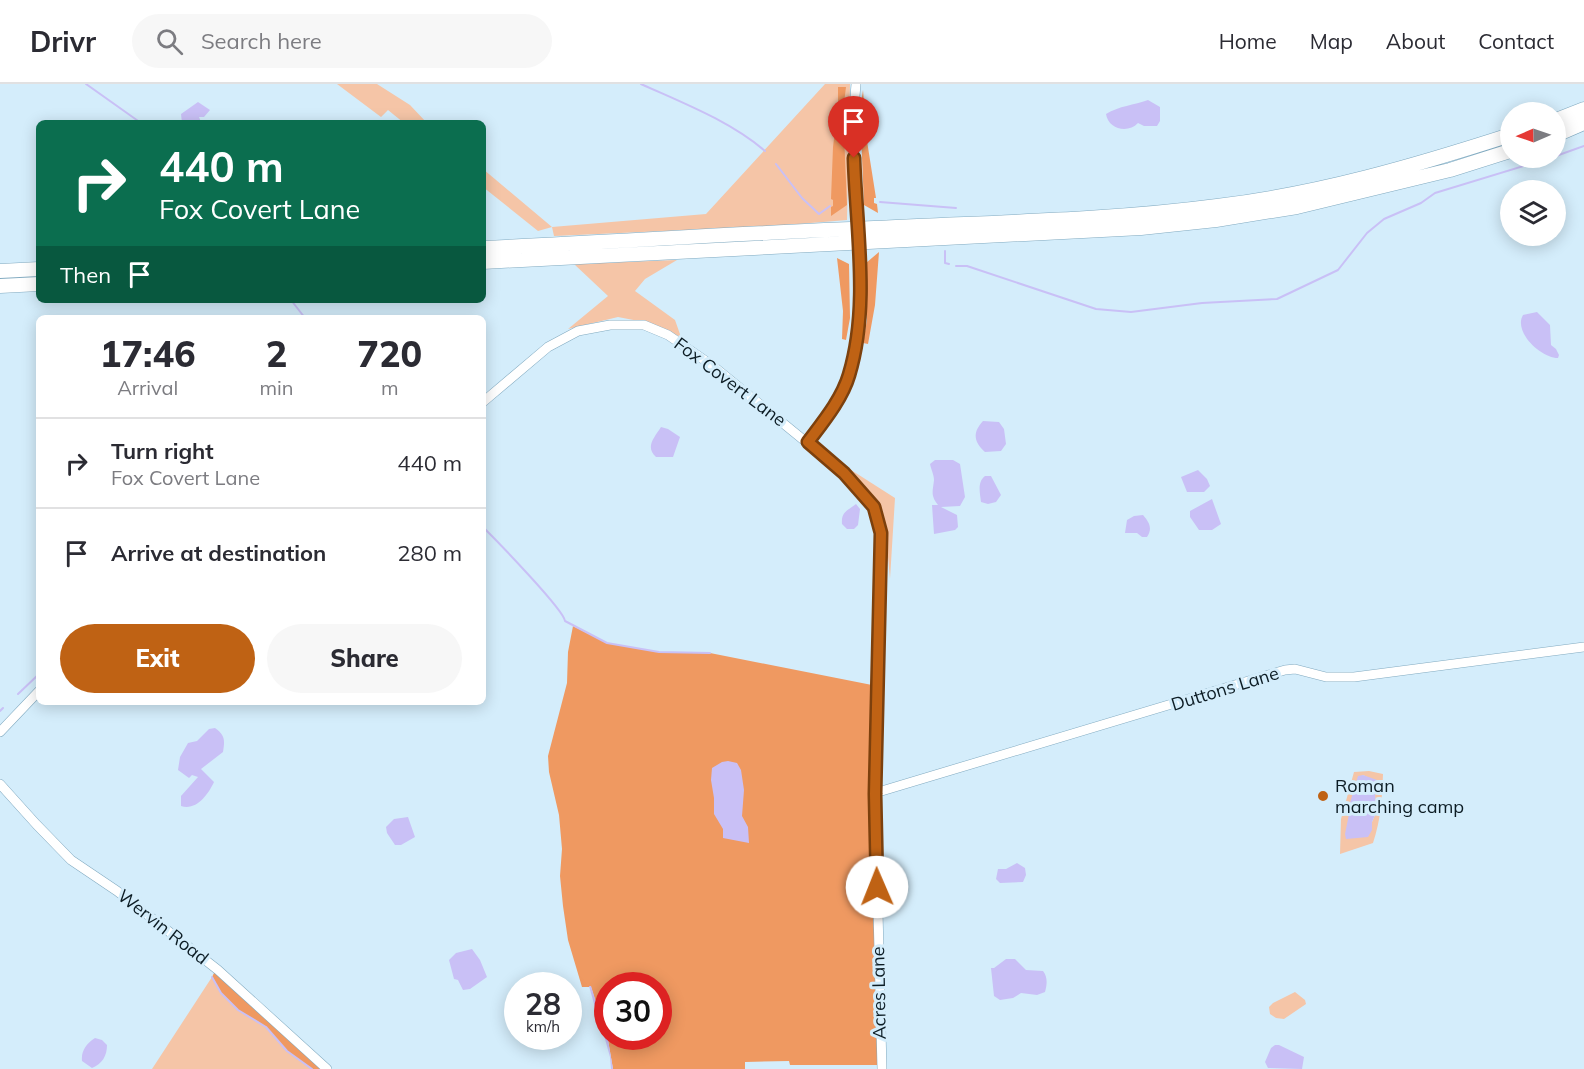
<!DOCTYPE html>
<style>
:root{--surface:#fff;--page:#f7f7f7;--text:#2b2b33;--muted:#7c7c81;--line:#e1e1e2;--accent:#bf6214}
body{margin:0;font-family:Mulish,sans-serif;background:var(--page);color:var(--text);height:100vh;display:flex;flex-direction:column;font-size:22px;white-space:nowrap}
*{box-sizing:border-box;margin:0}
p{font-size:20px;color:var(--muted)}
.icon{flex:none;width:33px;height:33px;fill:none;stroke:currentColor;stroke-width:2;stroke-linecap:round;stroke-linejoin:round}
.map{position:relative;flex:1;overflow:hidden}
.panel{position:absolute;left:36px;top:231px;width:450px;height:390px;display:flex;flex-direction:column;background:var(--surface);border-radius:9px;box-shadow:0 3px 15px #0003}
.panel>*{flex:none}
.banner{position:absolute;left:36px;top:36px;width:450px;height:183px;border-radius:9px;box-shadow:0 3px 15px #0003;background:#0b6e4f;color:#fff;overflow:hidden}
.needle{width:39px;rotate:268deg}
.controls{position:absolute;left:1500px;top:18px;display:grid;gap:12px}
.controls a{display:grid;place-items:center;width:66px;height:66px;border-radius:50%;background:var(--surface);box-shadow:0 3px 15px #0003;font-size:30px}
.speed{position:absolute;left:504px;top:888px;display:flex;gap:12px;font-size:30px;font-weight:700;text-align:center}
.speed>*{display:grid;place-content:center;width:78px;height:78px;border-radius:50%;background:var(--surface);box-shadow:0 3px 15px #0003;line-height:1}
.speed small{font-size:15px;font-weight:400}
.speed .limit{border:9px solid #d22;background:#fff;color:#111}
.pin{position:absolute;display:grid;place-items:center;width:51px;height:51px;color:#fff;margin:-62px -26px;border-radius:50% 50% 50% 0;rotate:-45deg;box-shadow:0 0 6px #0007}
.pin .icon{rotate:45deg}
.me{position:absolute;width:66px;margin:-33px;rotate:359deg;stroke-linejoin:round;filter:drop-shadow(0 0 4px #0008)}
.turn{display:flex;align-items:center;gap:21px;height:126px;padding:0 24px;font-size:27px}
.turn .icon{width:78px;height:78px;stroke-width:2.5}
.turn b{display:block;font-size:42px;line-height:51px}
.then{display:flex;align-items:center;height:57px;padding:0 24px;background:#0003;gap:12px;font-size:22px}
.eta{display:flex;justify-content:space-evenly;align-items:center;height:102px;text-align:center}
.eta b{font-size:36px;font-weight:800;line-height:42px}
.action{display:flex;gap:12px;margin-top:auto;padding:12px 24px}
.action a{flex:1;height:69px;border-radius:36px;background:var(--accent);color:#fff;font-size:24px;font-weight:800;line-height:69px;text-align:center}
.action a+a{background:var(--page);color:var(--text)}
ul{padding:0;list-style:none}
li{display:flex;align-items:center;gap:18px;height:90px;padding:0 24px;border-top:2px solid var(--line)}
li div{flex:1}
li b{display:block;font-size:22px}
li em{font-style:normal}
header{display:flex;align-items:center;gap:36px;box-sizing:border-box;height:84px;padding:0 30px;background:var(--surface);border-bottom:2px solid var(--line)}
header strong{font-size:28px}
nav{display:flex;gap:33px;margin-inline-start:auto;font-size:21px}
.search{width:420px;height:54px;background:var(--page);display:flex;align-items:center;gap:15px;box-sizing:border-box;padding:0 21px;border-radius:33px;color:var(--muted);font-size:22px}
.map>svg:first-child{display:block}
</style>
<header>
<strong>Drivr</strong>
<div class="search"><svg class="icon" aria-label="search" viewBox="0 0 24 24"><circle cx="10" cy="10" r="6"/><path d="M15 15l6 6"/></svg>Search here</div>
<nav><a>Home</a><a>Map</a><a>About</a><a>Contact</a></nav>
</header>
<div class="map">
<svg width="1584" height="985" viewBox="0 0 1584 985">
<rect width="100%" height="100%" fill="#d4edfb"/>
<path fill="#f5c5a7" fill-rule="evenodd" d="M337,0h40l33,21 17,18h-23l-16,-13 -7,7z
M825,0h25l-3,136 -73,6 -220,10 -2,-9 -14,4 -55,-44v-18l69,58 154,-13z
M677,176l-32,19 -10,12 40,29 6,17 -32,-14 -31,-6 -50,12 40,-33 -34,-32z
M848,384l47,30 -5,81 -5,-55 -10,-23z
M1369,687l14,3c-1,25 -2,45 -10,69l-33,11 1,-35 13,-47zM1363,691l16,8 -4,11 1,19 -4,9v8l-24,-15 8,-33z
M212,893l9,16 17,17 28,17 21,24 25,18h-160z
M1295,908l10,8 1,4 -22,15 -8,-1 -6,-4 -1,-7 4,-4z"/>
<path fill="#ef9961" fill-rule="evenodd" d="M838,3h8l-3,24 4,94 -16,11v-9l2,-1v-6l-2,-1 2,-52 5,-41z
M863,6l4,51 9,57h-2v5l3,1 1,9 -14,-8 -4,-94z
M879,168l-4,53 -7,39 -5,-1 4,-23 -1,-57z
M837,174l12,6 1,54 -4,22 -4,-1 1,-28z
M573,542l34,17 52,9 51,1 162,32 -3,109 10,271h-89l-1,-4 -44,1v7h-132l-5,-29 -17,-53h-9l-14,-47 -5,-34 -3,-30 2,-27 -3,-34 -10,-43 -1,-16 19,-73 1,-31zM608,902h50v50h-50z
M215,887l111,98h-14l-25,-18 -21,-24 -28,-17 -17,-17 -9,-16z"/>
<path fill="#c9c0f6" d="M1148,16l12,7v14l-3,5h-13l-6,-3c-10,11 -30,6 -32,-9 13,-8 28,-9 42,-14z
M198,18l12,8 -6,7h-5l2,5 -19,1 -1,-9z
M1537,228l13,13 1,20 5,4 3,6 -1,3c-17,0 -45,-26 -35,-43z
M983,337l16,1 5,7 2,15 -5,7 -16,1c-11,-10 -13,-19 -2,-31z
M661,343l7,2 12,8 -7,20h-17c-11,-10 -2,-19 5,-30z
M935,376h18l7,4 5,33 -5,9 -19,1 16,8 1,12 -3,3 -21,4 -2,-29h6c-8,-10 -5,-14 -4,-25 0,-5 -3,-11 -4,-16z
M1198,386l9,9 3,7 -6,6h-17l-6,-15z
M985,392h6l10,19 -5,7 -8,2 -7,-2c-1,-9 -4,-20 4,-26z
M1212,415l9,25 -9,6h-13l-9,-13v-6z
M856,420l4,5 -2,16 -4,4h-7l-5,-5c-1,-12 5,-13 14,-20z
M1143,431c6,7 10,13 4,22h-5l-5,-4h-12l2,-13 7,-4z
M215,644c10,7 10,12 8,24l-22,17 13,13c-6,13 -18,29 -33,24v-10l17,-19 -6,-2 -3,3 -11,-8 2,-13 8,-14 9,-2 12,-12z
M728,677l9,2 4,7 3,20 -2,26 6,11 1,16 -26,-5v-9l-9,-15v-16l-3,-18 1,-12 10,-6z
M1363,691l14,5 2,3 -4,11 1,19 -4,9v8l-4,7 -22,2 -1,-5 5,-25 -1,-3 9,-30z
M408,733l7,20 -14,8h-6l-8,-12 -1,-6 8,-8z
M1017,779l8,5 1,7 -3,7 -23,1 -4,-4 2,-10h8z
M472,865l8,11 7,17 -17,12 -7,1 -5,-10 -4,-1 -5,-19 7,-7z
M1006,875h9l11,11 17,1c5,6 4,14 2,21l-8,3 -16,-2 -8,5 -13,2 -6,-4 -3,-28h3z
M589,902h2l17,54 5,29h-2l-1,-12 -10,-36 -4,-5v-5z
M95,954l7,2 5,5c0,11 -5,19 -15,23l-10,-7c-1,-10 4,-17 13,-23z
M1275,961h4l25,12 -2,12 -34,-1 -3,-6 6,-14z"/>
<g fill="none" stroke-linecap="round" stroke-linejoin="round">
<path stroke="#c9c0f6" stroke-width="2" d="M86,0l55,39
M641,0c42,19 89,37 124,67
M1556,72l28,-10
M776,80l26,34 17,16 11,-8
M880,118l76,6
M945,167v12l4,1
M956,182h11l129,43 35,3 71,-9 75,-4 61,-29 29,-37 17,-14 37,-16 14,-10 115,-35
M291,216l14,18
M483,443c13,13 81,83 82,94l42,22 52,9 51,1
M18,610l21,-20
M0,627l3,-3
M212,893l9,16 17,17 28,17 21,24 25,18"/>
<defs>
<path id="minor" d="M855,112l-2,-75 3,-37
M483,318l65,-55 30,-16 32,-6h34l24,10 45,31 131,107 30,34 7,26 -6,260 7,276
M808,358c15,-20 30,-41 40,-64 11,-29 11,-72 12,-103
M0,648l39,-41
M0,700l36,40 35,36 46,31 101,79 109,99
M875,709l410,-123 10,-1 31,8h28l230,-30"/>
<path id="highway" d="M1556,36l28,-11
M1556,51l28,-12
M483,164c130,-6 260,-15 391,-20 114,-6 229,-7 343,-22 101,-12 197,-40 293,-71
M483,178l658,-34 75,-8 81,-13 153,-37 60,-19
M0,187l39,-2
M0,202l39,-2"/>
</defs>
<use href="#minor" stroke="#81aac0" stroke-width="10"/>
<use href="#highway" stroke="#81aac0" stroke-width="15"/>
<use href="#minor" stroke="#fff" stroke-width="9"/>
<use href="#highway" stroke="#fff" stroke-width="14"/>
<defs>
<path id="minor-bridge" d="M855,112l5,79"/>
</defs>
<use href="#minor-bridge" stroke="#81aac0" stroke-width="10" stroke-linecap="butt"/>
<use href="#minor-bridge" stroke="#fff" stroke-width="9"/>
</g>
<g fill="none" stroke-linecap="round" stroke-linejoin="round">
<defs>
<path id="route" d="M854,74c2,71 16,148 -5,217 -7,24 -26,47 -41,67l36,31 30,34 7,26 -6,261 2,93"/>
</defs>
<use href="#route" stroke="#7c400d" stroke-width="15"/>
<use href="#route" stroke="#bf6214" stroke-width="10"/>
</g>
<circle fill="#bf6214" stroke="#d4edfb" stroke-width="2" cx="1323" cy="712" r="6"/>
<g text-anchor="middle" stroke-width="6" stroke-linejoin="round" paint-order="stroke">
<g font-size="18" fill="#0c1c24" stroke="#d4edfb">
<text transform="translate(730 298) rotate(37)" y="6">Fox Covert Lane</text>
<text transform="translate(1225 605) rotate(-17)" y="6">Duttons Lane</text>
<text transform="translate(163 843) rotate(38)" y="6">Wervin Road</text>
<text transform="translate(879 909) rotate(-91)" y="6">Acres Lane</text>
</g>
<g font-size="18" fill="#0c1c24" stroke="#d4edfb" text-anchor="start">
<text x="1335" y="708">Roman<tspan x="1335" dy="21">marching camp</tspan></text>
</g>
</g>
</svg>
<div class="controls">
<a><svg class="needle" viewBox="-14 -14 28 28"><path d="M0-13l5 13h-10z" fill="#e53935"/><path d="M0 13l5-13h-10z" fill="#7c7c81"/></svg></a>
<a><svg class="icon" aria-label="layers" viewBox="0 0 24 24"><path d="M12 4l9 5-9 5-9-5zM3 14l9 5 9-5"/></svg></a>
</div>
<div class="speed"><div>28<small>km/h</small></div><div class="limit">30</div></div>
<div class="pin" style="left:854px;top:74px;background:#d93025"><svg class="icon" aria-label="arrive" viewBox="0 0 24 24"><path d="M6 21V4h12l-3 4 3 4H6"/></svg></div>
<svg class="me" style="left:877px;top:803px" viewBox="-20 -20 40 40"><circle r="19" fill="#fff"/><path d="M0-13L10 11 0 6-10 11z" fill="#bf6214"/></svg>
<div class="banner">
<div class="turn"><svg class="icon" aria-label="right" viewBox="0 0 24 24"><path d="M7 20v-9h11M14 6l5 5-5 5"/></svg><div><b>440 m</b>Fox Covert Lane</div></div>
<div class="then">Then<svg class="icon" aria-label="arrive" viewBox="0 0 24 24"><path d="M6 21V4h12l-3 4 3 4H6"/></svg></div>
</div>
<section class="panel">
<div class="eta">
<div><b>17:46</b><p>Arrival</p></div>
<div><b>2</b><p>min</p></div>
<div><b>720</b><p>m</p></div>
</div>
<ul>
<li><svg class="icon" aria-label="right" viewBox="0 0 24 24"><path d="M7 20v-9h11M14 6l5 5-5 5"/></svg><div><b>Turn right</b><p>Fox Covert Lane</p></div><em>440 m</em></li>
<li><svg class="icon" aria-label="arrive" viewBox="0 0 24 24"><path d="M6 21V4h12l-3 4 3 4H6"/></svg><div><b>Arrive at destination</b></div><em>280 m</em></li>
</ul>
<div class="action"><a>Exit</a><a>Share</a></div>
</section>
</div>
